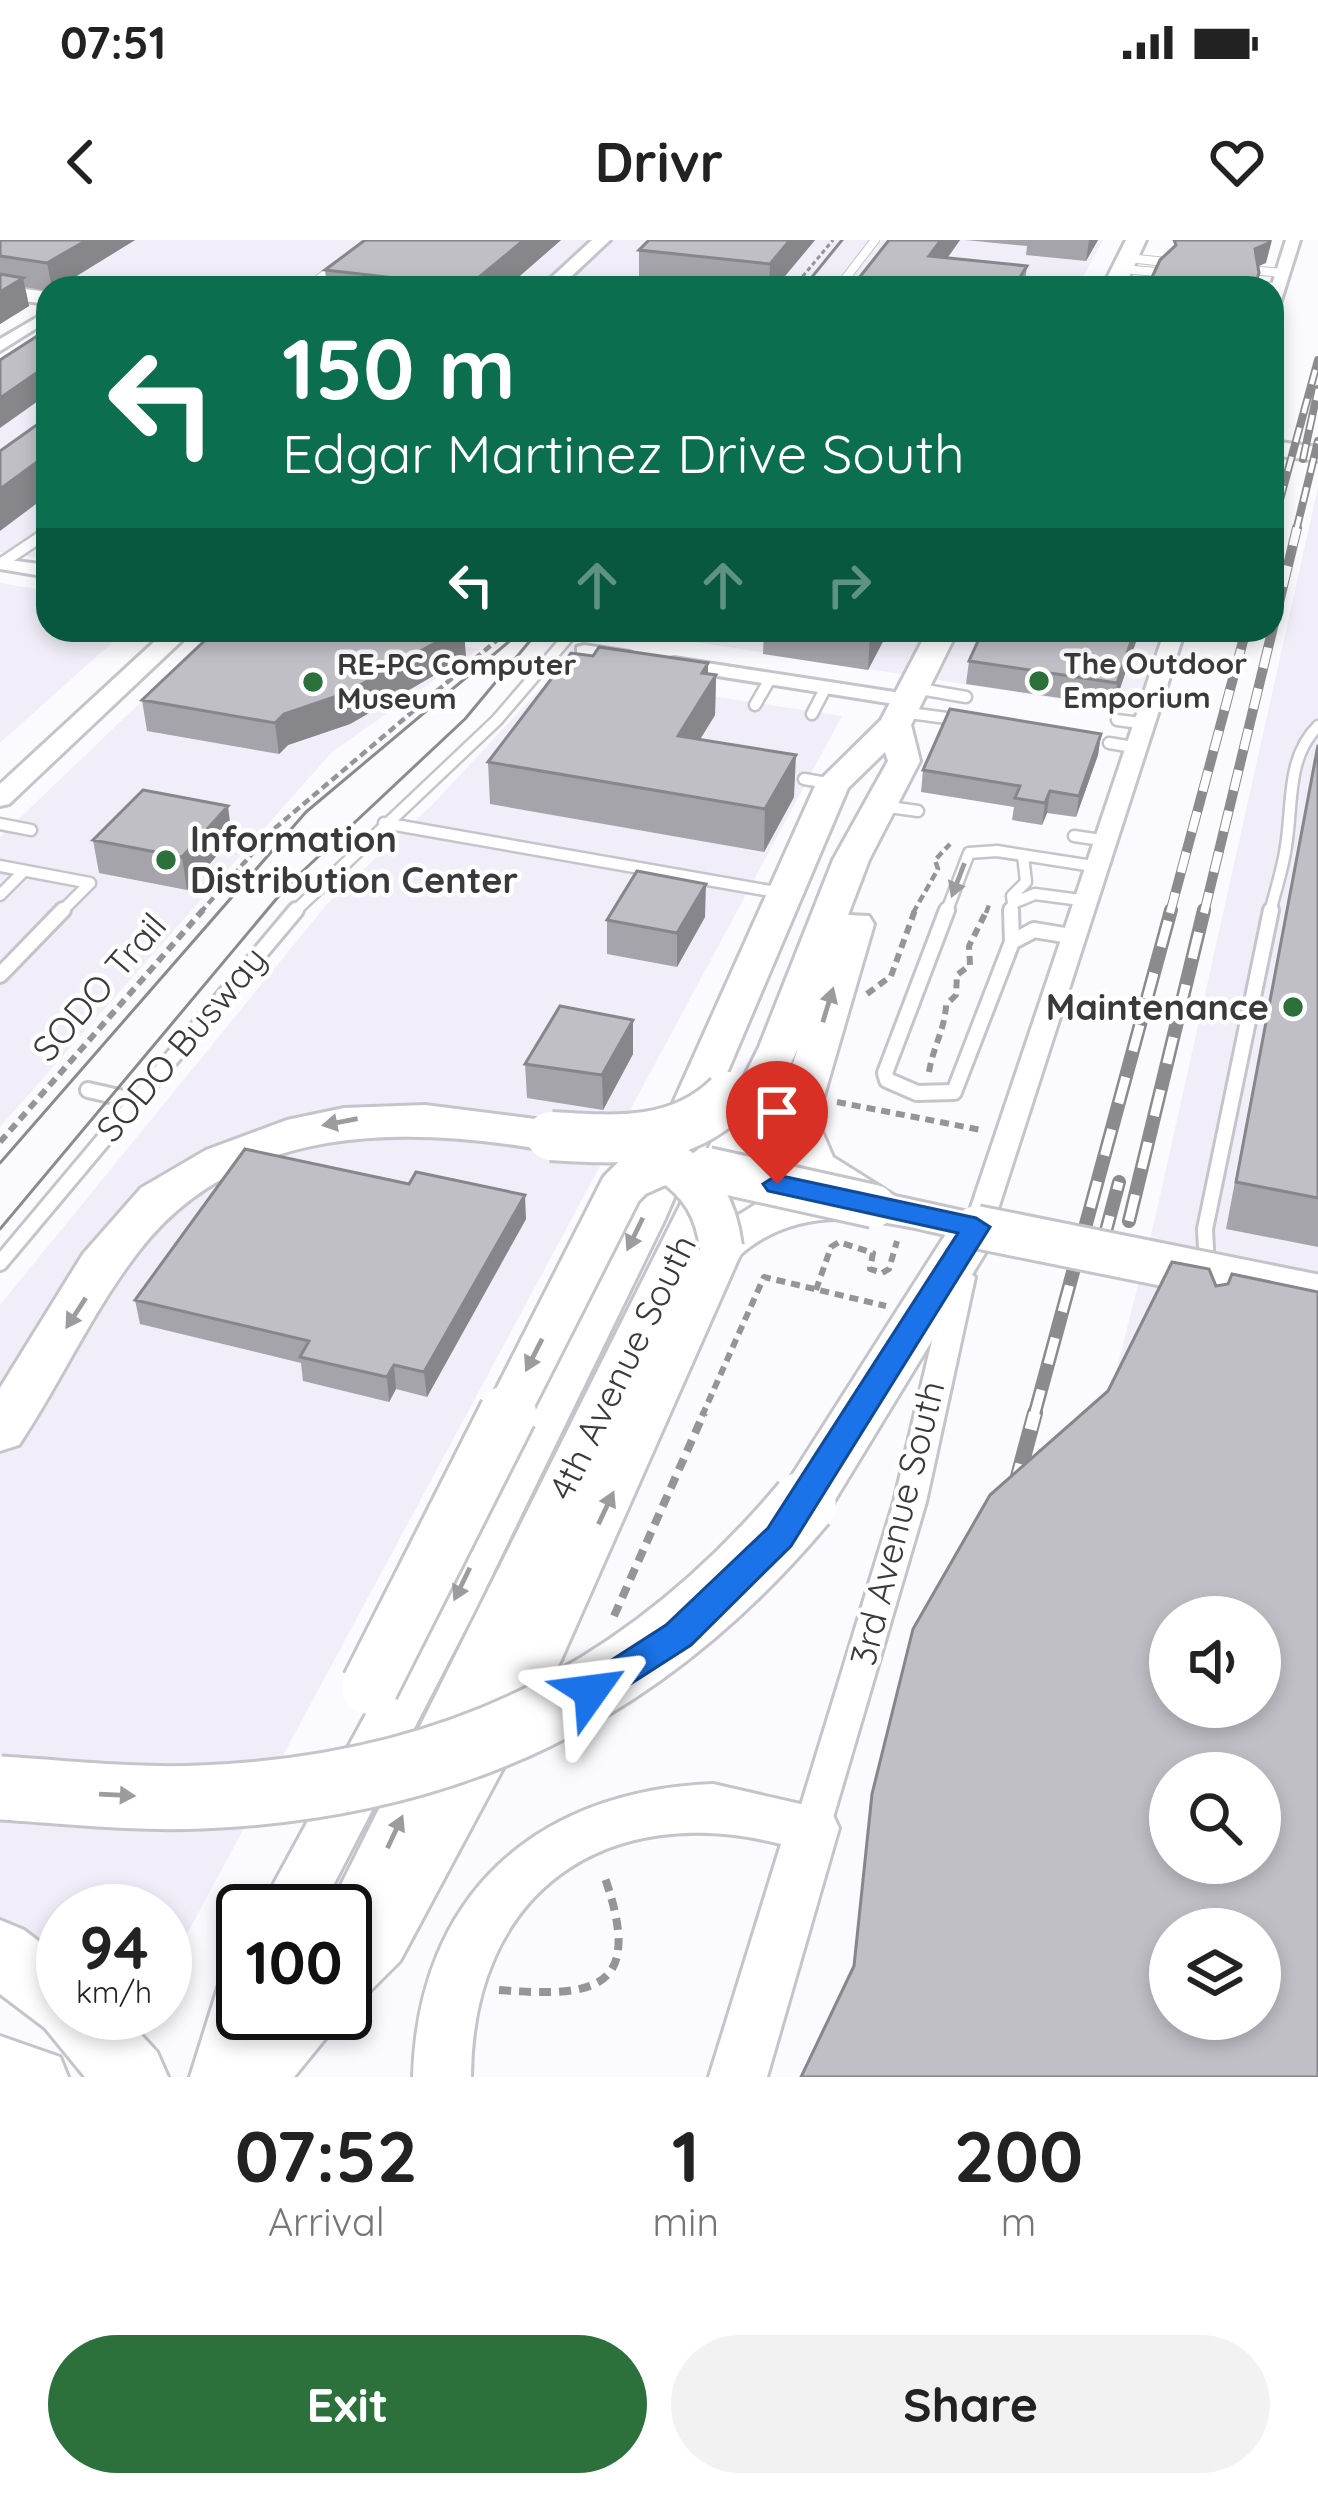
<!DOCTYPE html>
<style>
:root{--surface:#fff;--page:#f2f2f2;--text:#222;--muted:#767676;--accent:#2c703b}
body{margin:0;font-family:Quicksand,sans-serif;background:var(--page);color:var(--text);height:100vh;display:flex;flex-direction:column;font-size:45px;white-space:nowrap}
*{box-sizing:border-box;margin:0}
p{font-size:39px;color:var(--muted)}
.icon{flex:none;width:66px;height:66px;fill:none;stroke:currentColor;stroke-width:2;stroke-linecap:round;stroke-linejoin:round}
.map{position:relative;height:1837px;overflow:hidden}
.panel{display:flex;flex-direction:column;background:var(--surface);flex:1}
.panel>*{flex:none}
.hud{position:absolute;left:36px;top:36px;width:1248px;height:366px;border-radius:36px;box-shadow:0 6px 18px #0003;background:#0b6e4f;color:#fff;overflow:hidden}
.fabs{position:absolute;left:1149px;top:1356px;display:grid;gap:24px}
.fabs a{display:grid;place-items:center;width:132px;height:132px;border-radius:50%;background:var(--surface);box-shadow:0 6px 18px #0003;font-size:60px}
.speed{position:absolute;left:36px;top:1644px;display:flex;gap:24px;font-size:60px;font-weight:700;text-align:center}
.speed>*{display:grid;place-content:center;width:156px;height:156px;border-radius:50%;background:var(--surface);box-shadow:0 6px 18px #0003;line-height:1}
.speed small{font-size:30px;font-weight:400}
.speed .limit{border:6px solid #111;border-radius:18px;background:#fff;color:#111}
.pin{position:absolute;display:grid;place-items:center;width:102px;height:102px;color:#fff;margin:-123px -51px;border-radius:50% 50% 50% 0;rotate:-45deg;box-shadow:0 0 12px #0007}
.pin .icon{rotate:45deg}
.me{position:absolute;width:132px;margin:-66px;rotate:59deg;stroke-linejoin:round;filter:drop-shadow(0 0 9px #0008)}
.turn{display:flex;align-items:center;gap:42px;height:252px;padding:0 48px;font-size:54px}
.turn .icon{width:156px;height:156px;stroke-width:2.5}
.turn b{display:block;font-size:84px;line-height:102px}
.lanes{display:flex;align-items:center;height:114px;padding:0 48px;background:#0003;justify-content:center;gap:60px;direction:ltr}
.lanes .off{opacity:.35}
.eta{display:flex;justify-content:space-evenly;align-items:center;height:204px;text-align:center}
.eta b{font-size:72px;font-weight:800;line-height:84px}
.action{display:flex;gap:24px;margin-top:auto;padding:24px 48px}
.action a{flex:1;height:138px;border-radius:72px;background:var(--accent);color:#fff;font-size:48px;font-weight:800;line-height:138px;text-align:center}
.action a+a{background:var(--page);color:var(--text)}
.status{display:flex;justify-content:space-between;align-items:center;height:84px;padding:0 60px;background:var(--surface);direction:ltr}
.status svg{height:33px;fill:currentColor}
header{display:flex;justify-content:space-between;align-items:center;height:156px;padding:0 48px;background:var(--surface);font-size:54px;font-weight:800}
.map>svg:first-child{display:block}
</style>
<div class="status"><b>07:51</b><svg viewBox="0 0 49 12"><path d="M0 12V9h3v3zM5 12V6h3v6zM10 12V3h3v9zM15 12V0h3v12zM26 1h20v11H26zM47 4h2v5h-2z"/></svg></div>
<header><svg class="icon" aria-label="back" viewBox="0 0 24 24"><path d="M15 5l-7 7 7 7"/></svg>Drivr<svg class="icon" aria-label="heart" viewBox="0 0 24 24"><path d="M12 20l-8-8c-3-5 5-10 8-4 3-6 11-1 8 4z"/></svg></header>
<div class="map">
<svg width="1318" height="1837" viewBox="0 0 1318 1837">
<rect width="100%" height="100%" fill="#fbfafe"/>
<path fill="#f1eef9" d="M0,0h1103l-26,48h-1010l-67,-7z
M48,93v227l-48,-8v-188z
M1318,247v912l-148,218v90l-199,238 185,-731z
M0,343l48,8v39h78l-126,113z
M216,390h140l123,19 -147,103 -332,375v-290z
M619,390h542l-25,81z
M556,432l286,44 -677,1259v-64h-102v69l-63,-20v-655l327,-401 106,-100z"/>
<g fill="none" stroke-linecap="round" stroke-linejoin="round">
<defs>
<path id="service-far2" d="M1128,18l38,4
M1122,29l35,3
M1260,31l23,2
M556,41l37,4
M1259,46l19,1
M307,48l29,-22
M838,48l37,-48"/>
<path id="service-far1" d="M0,324l48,-32
M914,448l52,9
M755,465l15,-26
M902,472l52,7
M812,474l14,-27
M1117,480l31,4
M1109,503l30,5
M804,539l29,5
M882,566l36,5
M384,583l398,70
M0,584l31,6
M1074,596l34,5
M0,626l90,17 -30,30
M0,655l24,-24
M1013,663l-1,-7 14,-14 -3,-27
M293,673l204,-193 77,-90
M946,673l23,-60 28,-2 102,16
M1010,673l3,-10 22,-9 53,7
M1270,673c5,-22 13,-44 16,-67 7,-42 0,-88 32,-120"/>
<path id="service" d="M947,670l-62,163 2,7 30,13 37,-1 58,-150 22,-12 42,7
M1011,670l1,32
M0,735l63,-65
M88,850l44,10
M0,1023l296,-353
M1207,1028l-2,-39 66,-319"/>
<path id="minor" d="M1286,0h14l-21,67 -7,4 -1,-23z
M48,71v10l-48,30v-12z
M0,319l48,6v12l-48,-8z
M438,390h41l2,3 -10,6z
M1165,390h20l-197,610 -4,7h-20l-4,-7z
M584,405l46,7 10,6 -10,6 -53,-9v-8z
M674,418l233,36 10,6 -10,6 -240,-38v-8z
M961,1027l14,10 -49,225 -96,326 -5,11 -13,5 -13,-5 -5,-11 100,-326 53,-225z"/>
<path id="tertiary" d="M592,0h18l-51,48h-19z
M167,390h26l-184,174 -9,2v-22z"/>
<path id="secondary" d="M0,46l48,6v12l-48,-6z
M1272,201l46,6v14l-46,-6z
M713,1544l118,27 8,17 -72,249h-58l72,-233c-177,-45 -309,49 -310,233h-58c5,-181 122,-286 300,-293z
M0,1796l60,21 8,20h-68z"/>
<path id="primary" d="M1126,0h20l-22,48h-22z
M928,390h30l-47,95 9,36 -51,99 -21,55 21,1 5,8 -57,196 16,37 62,39 96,21 7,10 -7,10 -15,5c-81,-18 -168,-47 -236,13l-179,405 -161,301 -34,34 -21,8v-92h-17l431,-864 74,-187 55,-99 -3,-9 -37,36 -183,431 -191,393 -154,299h-61l169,-311 193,-381 195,-435 65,-64zM798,808l-23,72 26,55 25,15 -65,11 -50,31z
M243,1729v44h95l-9,21 -35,43h-104l31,-99z"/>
<path id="motorway" d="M425,865l126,16 17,4 7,11 -7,11 -17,4c-144,-26 -313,-29 -412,100 -47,60 -78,131 -120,194l-19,6v-63l83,-134 58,-66 65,-38 81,-30 57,-12z
M976,970l18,5 7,12 -177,291 -20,7 -20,-7 -9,-15 9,-15 174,-273z
M0,1680l24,10 39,30v53h58l36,39 11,25h-83l-40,-49 -45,-34z"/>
</defs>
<use href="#service-far2" stroke="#c6c4cb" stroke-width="10"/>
<use href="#service-far1" stroke="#c6c4cb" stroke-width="15"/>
<use href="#service" stroke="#c6c4cb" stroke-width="20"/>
<use href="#minor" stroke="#c6c4cb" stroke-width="6"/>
<use href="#tertiary" stroke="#c6c4cb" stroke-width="6"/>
<use href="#secondary" stroke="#c6c4cb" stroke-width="6"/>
<use href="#primary" stroke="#c6c4cb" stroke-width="6"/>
<use href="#motorway" stroke="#c6c4cb" stroke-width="6"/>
<path stroke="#959597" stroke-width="3" stroke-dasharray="4.5 3" stroke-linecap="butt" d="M793,48l40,-48"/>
<path stroke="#959597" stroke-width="4.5" stroke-dasharray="8 4.5" stroke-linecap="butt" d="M200,673l74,-84 235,-199
M913,673l25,-44 -3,-9 15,-16
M986,673l3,-8"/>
<path stroke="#959597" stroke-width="6" stroke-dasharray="9 6" stroke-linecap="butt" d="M867,754l24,-18 24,-66
M929,832c4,-25 16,-43 17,-67l10,-10 1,-20 13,-10 -1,-19 18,-36
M837,862l144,28
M0,902l203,-232
M816,1050l15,-43 8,-5 34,11 -3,16 12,4 7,-4 8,-28
M702,1176l62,-139 122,29"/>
<path stroke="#959597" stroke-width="8" stroke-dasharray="12 8" stroke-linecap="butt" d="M614,1376l90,-203
M499,1750c100,8 144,-2 106,-112"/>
<use href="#service-far2" stroke="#fff" stroke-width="8"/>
<use href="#service-far1" stroke="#fff" stroke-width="10"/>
<use href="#service" stroke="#fff" stroke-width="14"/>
<use href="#minor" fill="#fff" fill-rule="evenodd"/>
<use href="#tertiary" fill="#fff" fill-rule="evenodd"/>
<use href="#secondary" fill="#fff" fill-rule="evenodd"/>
<use href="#primary" fill="#fff" fill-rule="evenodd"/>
<use href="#motorway" fill="#fff" fill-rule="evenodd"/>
<path stroke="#8b8b8e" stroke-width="3" d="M803,48l39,-48
M0,923l306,-351 212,-178
M0,989l288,-344 177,-166 74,-89"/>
<defs>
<path id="rail-far3" d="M1303,219l15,-70
M1272,289l46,-169
M1296,291l22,-90"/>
<path id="rail-far2" d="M1170,673l76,-283
M1204,673l93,-385"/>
<path id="rail-far1" d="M1129,981l75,-311
M1103,1002l16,-60
M1034,1176l137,-506"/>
<path id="rail" d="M1012,1259l23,-86"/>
</defs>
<use href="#rail-far3" stroke="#8b8b8e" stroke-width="8"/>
<use href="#rail-far2" stroke="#8b8b8e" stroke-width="10"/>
<use href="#rail-far1" stroke="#8b8b8e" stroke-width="14"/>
<use href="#rail" stroke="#8b8b8e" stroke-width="16"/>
<use href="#rail-far3" stroke="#fff" stroke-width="4.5" stroke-dasharray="15" stroke-linecap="butt"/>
<use href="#rail-far2" stroke="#fff" stroke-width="8" stroke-dasharray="21" stroke-linecap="butt"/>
<use href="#rail-far1" stroke="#fff" stroke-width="9" stroke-dasharray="27" stroke-linecap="butt"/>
<use href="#rail" stroke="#fff" stroke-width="12" stroke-dasharray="36" stroke-linecap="butt"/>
<defs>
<path id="primary-bridge-far1" d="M707,929l167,37
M976,987l342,69
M506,1176l115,-227 13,-13 34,-15c33,22 48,47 53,86"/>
<path id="primary-bridge" d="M370,1446l138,-273"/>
<path id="motorway-bridge-far1" d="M551,896c65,4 129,9 178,-40"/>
<path id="motorway-bridge" d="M0,1548c66,4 134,12 201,9 250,-10 443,-103 603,-294"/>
</defs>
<use href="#primary-bridge-far1" stroke="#c6c4cb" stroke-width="48" stroke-linecap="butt"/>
<use href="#primary-bridge" stroke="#c6c4cb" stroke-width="62" stroke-linecap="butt"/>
<use href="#motorway-bridge-far1" stroke="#c6c4cb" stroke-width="54" stroke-linecap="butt"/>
<use href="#motorway-bridge" stroke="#c6c4cb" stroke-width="69" stroke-linecap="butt"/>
<use href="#primary-bridge-far1" stroke="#fff" stroke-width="42"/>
<use href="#primary-bridge" stroke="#fff" stroke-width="56"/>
<use href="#motorway-bridge-far1" stroke="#fff" stroke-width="48"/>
<use href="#motorway-bridge" stroke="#fff" stroke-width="63"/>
</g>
<path fill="#a5a4aa" d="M0,0h135l-78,48h-9v3l-23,-4 4,19 -29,18z
M365,0h196l-55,48h-179l-2,-18z
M649,0h166l-40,48h-77l-59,-6v-32z
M889,0h71l-13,18 80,8 -2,17 25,5h-191v-10z
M965,0h133l-12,21 -60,-6 1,-9z
M764,390h125l-21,40 -105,-16z
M1140,390l-26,76 -148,-22 3,-23z
M593,416l115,7v11l8,1 -1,40 -15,24 94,58 -30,55 -274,-48 -2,-42z
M466,417l-116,67 -62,21 -9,9 -132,-23 -5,-31z
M1101,494l-3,21 -22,62 -29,-4 -5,12 -30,-5 2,-13 -93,-15 2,-22z
M1318,504v503l-92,-18z
M232,598l-45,52 -88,-17 -6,-33z
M705,677l-28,50 -70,-13v-34z
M633,780v34l-30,56 -76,-12 -2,-34z
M526,979l-99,178 -31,-8 -7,13 -86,-21 -2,-18 -161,-39 -5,-24z"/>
<path fill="#86868b" d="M87,0h48l-78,48h-5l-5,-25z
M524,0h37l-55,48h-40z
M790,0h25l-40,48h-6l1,-24z
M941,0h19l-33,47 2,-31z
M1089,0h9l-12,21z
M1272,0l-6,23 -14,6 3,-20z
M23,38l6,28 -29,18v-32z
M48,125v29l-48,34v-30z
M48,214v41l-48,36v-42z
M458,390h6l2,27 -116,67 -62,21 -9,9 -4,-31 9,-9z
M873,390h16l-21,40 2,-36z
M1135,390h5l-26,76 3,-23z
M708,423v25l8,-13 -1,40 -38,62 1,-41 24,-63z
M1101,494l-3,21 -22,62 3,-21z
M796,515l-2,42 -30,55 1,-43z
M1050,551l-3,22 -5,12 3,-22z
M228,566l4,32 -45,52 -5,-33z
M706,644l-1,33 -28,50v-34z
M633,780v34l-30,56 -1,-35z
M525,955l1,24 -99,178 -3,-25z
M394,1125l2,24 -7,13 -2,-25z"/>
<path fill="#c0bfc6" stroke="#86868b" stroke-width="3" fill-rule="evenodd" d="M0,0h87l-40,23 -47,-7z
M365,0h159l-58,48h-83l13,-10 -71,-8z
M649,0h141l-20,24 -131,-14z
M889,0h52l-12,16 98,10 -10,16 33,3 -1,3h-126l-64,-10z
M1174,0h96l-1,3 -14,6 4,24 -5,15h-107l13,-28 16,-15z
M0,34l23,4 -23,14z
M48,89v36l-48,33v-38z
M48,177v37l-48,35v-38z
M216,390h242l-112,63 -62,21 -9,9 -133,-23z
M843,390h30l-3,4z
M983,390h152l-18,53 -148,-22z
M599,407l109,16 -6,10 14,2 -38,61 118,19 -31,54 -277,-47 83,-109 22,3z
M950,469l151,25 -22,62 -29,-5 -5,12 -30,-5 5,-12 -97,-16z
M1318,505v453l-82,-16z
M143,550l85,16 -46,51 -89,-17z
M637,631l69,13 -29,49 -70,-13z
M560,766l73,14 -31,55 -77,-11z
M245,909l164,35 7,-12 109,23 -101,177 -30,-7 -7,12 -87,-20 9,-16 -174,-41z
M1172,1022l37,7 7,17 12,-2 4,-10 86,18v785h-517l53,-111 18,-172 41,-165 77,-134 118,-104zM1170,1377h90v90h-90zM1170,1533h90v90h-90zM1170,1689h90v90h-90z"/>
<defs><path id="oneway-solid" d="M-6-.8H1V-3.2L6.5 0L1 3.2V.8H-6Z" transform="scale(3)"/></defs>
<g fill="#9c9c9e">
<use href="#oneway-solid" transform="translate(958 640) rotate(111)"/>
<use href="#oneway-solid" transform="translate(828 765) rotate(-73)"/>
<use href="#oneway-solid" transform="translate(340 882) rotate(169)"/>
<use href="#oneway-solid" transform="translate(635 994) rotate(116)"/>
<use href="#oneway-solid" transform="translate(76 1073) rotate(123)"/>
<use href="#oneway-solid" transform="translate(534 1115) rotate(117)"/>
<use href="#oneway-solid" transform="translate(606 1268) rotate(-65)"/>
<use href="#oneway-solid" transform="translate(462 1344) rotate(116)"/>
<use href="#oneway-solid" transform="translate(117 1555) rotate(3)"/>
<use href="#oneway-solid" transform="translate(395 1592) rotate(-65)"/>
</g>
<path fill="#1a73e8" stroke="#114b97" stroke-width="3" d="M777,935l199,43 14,9 -199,319 -100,99 -87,56 -13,5 -12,-5 -5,-10 5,-10 87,-56 102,-97 190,-295 -190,-42 -5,-7z"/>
<g fill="#2c703b" stroke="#fff" stroke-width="4.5">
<circle cx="1039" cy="441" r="12"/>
<circle cx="313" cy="442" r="12"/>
<circle cx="166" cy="620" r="12"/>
<circle cx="1293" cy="767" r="12"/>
</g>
<g text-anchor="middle" stroke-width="9" stroke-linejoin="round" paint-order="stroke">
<g font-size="30" font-weight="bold" fill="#3a3a3c" stroke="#fff" text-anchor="start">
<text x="1063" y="434">The Outdoor<tspan x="1063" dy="34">Emporium</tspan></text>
<text x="337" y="435">RE-PC Computer<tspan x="337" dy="34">Museum</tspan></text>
</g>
<g font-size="36" font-weight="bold" fill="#3a3a3c" stroke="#fff" text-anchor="start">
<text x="190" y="612">Information<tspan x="190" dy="41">Distribution Center</tspan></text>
<text x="1269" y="780" text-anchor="end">Maintenance</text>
</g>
<g font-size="36" fill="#3a3a3c" stroke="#fff">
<text transform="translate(99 747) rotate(-49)" y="13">SODO Trail</text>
<text transform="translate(181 804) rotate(-50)" y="13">SODO Busway</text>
<text transform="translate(622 1127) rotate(-64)" y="13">4th Avenue South</text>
<text transform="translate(897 1283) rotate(-76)" y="13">3rd Avenue South</text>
</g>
</g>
</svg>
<div class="fabs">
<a><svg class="icon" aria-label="sound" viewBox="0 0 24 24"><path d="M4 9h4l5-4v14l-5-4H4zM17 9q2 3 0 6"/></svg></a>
<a><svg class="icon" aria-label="search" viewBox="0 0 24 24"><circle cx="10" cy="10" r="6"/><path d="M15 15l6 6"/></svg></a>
<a><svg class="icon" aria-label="layers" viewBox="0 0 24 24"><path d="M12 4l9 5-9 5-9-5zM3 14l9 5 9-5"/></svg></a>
</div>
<div class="speed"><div>94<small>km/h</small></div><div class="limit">100</div></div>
<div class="pin" style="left:777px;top:944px;background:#d93025"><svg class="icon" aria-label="arrive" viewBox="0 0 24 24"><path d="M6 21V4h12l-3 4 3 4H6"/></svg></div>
<svg class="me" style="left:591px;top:1451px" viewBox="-20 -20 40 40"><path d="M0-17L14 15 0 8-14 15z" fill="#1a73e8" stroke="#fff" stroke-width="4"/></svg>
<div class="hud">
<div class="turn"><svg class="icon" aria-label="left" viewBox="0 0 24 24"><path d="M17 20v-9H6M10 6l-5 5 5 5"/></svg><div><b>150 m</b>Edgar Martinez Drive South</div></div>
<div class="lanes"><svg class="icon" aria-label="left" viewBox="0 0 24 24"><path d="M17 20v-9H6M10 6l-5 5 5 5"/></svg><svg class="icon off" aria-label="ahead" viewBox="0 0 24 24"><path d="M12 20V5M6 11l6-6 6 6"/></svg><svg class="icon off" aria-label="ahead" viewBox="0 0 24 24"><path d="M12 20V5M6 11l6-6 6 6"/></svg><svg class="icon off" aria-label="right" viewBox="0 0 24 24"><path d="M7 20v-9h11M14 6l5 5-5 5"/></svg></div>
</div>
</div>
<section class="panel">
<div class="eta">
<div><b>07:52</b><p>Arrival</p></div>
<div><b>1</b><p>min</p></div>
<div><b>200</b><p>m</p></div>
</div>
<div class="action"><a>Exit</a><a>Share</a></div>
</section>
